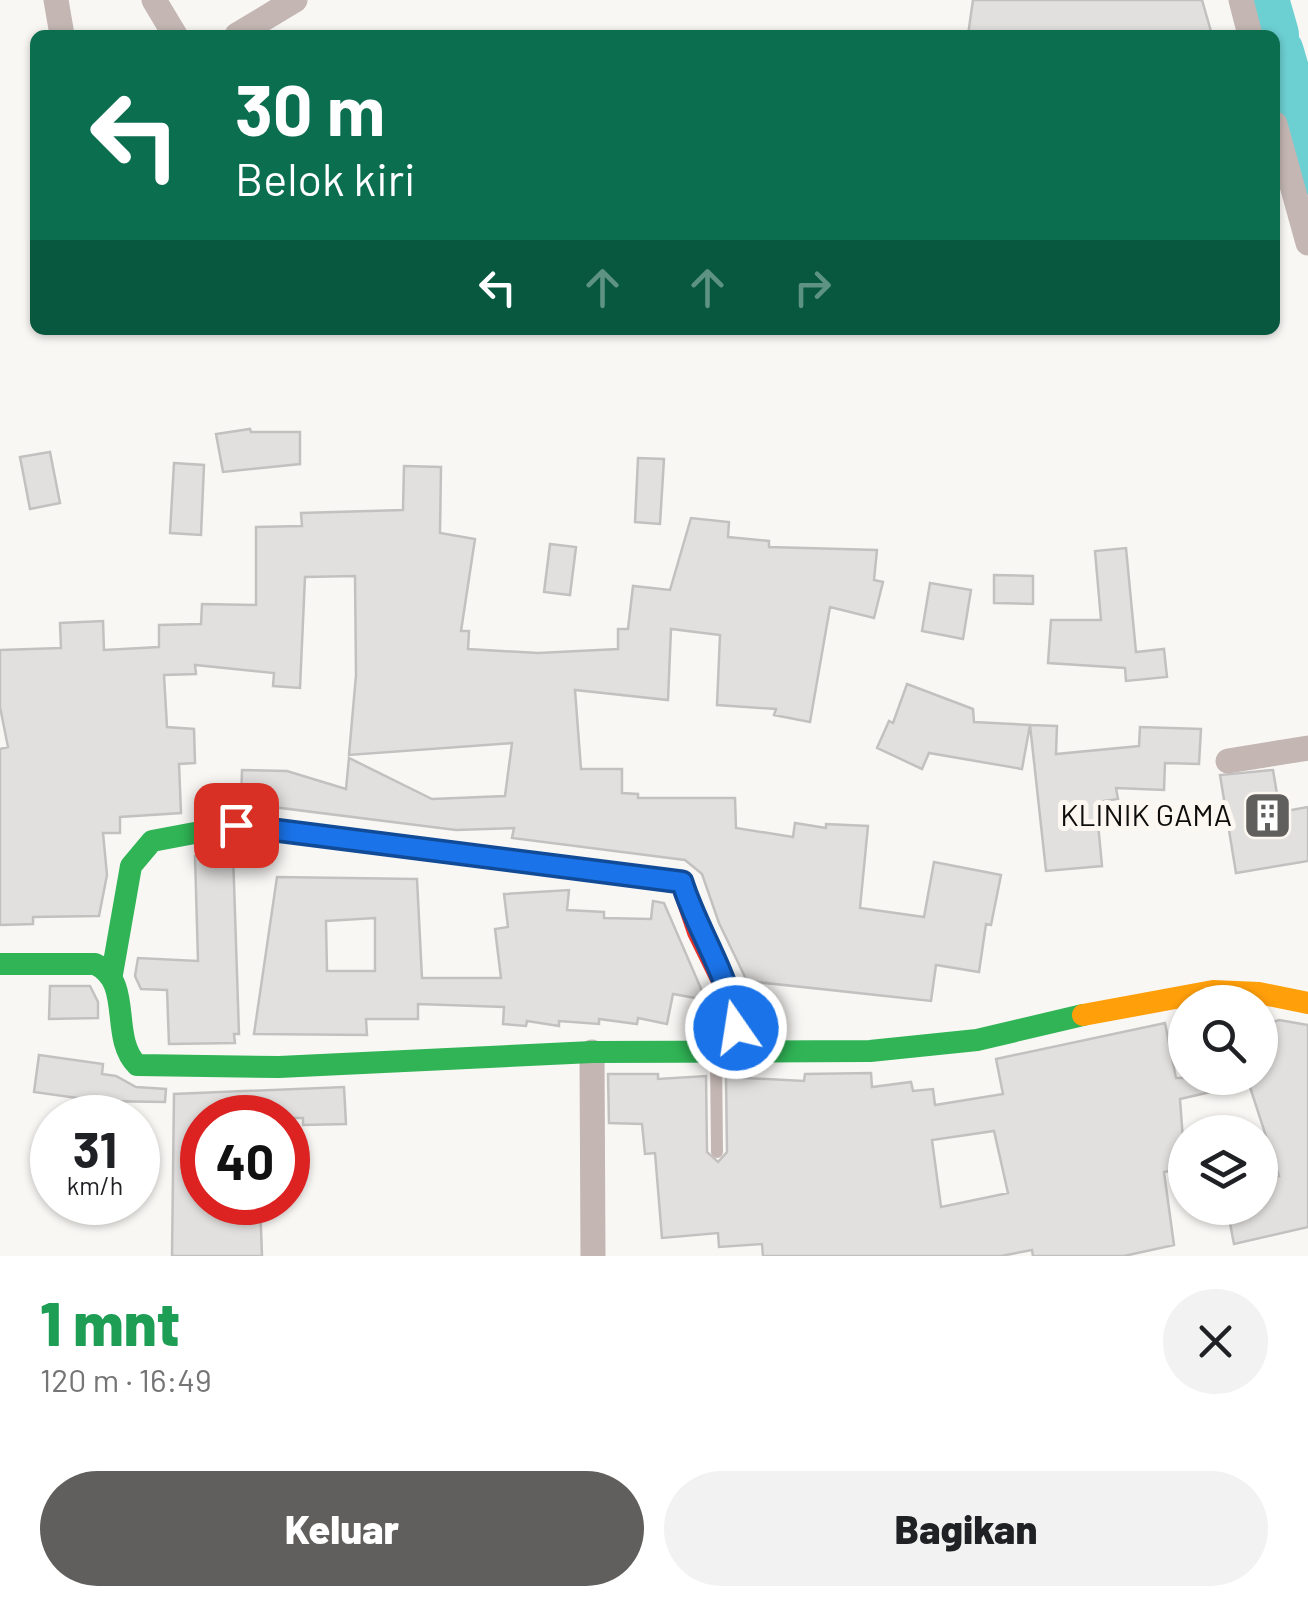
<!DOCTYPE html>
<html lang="id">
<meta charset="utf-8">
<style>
:root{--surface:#fff;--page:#f2f2f2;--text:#202124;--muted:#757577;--accent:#615f5d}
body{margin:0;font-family:Barlow,sans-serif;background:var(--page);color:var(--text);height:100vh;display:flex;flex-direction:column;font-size:38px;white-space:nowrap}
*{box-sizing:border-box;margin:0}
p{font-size:32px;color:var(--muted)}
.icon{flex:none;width:55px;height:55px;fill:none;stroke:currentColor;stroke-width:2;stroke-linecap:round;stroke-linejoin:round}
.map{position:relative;height:1256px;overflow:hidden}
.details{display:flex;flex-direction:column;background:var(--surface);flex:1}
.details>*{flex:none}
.top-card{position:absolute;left:30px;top:30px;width:1250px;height:305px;border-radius:15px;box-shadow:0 2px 8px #0004;background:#0b6e4f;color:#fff;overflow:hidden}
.fabs{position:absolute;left:1168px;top:985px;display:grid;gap:20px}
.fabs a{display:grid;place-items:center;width:110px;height:110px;border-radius:50%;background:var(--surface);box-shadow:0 2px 8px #0004;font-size:50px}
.speed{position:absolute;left:30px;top:1095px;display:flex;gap:20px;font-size:50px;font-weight:700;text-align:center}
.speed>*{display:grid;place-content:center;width:130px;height:130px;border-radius:50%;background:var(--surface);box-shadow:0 2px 8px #0004;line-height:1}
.speed small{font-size:25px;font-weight:400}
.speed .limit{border:15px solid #d22;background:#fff;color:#111}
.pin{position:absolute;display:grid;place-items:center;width:85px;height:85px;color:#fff;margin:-42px;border-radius:20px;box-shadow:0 5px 15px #0006}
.me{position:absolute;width:110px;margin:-55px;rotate:347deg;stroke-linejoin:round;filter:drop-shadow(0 0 8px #0008)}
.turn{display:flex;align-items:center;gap:35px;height:210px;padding:0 40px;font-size:45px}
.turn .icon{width:130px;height:130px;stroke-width:2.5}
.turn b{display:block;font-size:70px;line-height:85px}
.lanes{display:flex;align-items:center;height:95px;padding:0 40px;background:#0003;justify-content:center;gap:50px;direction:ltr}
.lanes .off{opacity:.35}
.round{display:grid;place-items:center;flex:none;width:105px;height:105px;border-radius:52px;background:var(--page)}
.overview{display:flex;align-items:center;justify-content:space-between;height:170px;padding:0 40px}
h1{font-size:60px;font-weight:800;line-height:75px;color:#1e9e55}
.cta{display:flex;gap:20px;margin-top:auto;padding:20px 40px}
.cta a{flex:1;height:115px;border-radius:60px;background:var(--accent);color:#fff;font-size:40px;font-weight:800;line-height:115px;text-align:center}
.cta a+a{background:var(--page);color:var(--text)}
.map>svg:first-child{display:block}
</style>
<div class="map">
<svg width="1308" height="1256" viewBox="0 0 1308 1256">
<rect width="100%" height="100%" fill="#f9f7f4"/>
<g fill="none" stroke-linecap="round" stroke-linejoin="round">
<path stroke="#6cd0d2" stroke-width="58" d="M1260,0l10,35
M1275,53l33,113"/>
</g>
<path fill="#e2e0de" stroke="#c3c1c0" stroke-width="2.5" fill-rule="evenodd" d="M973,0h229l10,35h-244z
M250,429l1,3h49v32l-77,8 -7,-38z
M50,452l10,51 -30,6 -10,-52z
M638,458l26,1 -4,65 -25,-2z
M174,463l30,2 -3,70 -31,-2z
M404,466l37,1 -1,66 35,6 -14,92h8l-1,18 70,4 80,-4v-20h10l5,-43 37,4 21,-72 38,4 -1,15 41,4v6l108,3 -3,30 9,2 -9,36 -44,-11 -20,115 -36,-7 2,-6 -59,-4 3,-70 -49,-6 -3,71 -93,-10 6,79h41v24l16,1v4h97l1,30 57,9 2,-14 31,5v-4l42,2 -8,82 64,9 10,-55 67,13 -10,50 -5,-1 -7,48 -43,-7 -5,36 -184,-20 -28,-58 -17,-49 -17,-14 -173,-22 2,-10 -58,2 -215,-27 1,-33 45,1 59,18 3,-31 83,41 73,-3 7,-53 -163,12 7,-80 -1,-99 -50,1 -5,111 -27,-2 1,-13 -79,-8 1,9 -32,1 3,52 27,2 1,34 -16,1 2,49 -61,4v16h-17l4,42 -8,41 -66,1v7l-33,1v-176l8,-2 -8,-40v-57l61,-2 -1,-25 43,-2 1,29 55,-3v-22l42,-1 1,-20 54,1v-78l46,-1 -1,-13 102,-3z
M550,544l26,3 -6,48 -26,-3z
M1126,548l10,104 28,-3 3,28 -41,4 -1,-13 -77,-5 3,-43h50l-6,-69z
M994,575l39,1v28l-39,-1z
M930,583l41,7 -8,49 -41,-8z
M907,684l66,25 1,13 56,3 -8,44 -93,-16 -7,16 -45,-21 12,-27 4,2z
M1030,725l27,1 -1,28 83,-8 1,-19 61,2 -2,35 -34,-1 -1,27 -48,-2 2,11 -22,3 6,64 -56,5z
M1273,770l7,42 28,-5v54l-72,12 -16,-98z
M233,853l6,181h-5l1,9 -66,1 -2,-54 -26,-1 -6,-13 3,-18 60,3 -3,-105z
M277,877l140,2 5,99h79l-6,-49 13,-2 -4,-33 65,-4 -2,20 37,2v6l47,1 2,-18 11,2 38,88 -1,8 -28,-5 -6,30 -29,-6 -1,6 -38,-5v5l-40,-3v5l-32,-5 -1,5 -23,-2 1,-17 -86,-3v15h-52l1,16 -113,-1zM375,918v53h-48l-1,-50z
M50,986h40l8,16v16l-49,1z
M1279,1020l29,5v202l-74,17 -7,-36h33v-28l19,-4 -32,-98h13v-52z
M1165,1023l11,55h51l1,10 -48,11 5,69 -21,4 10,73 -50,11h-91l-1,-6 -31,6h-238l-1,-12 -43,3 -1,-14 -56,5 -7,-85 -10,1 -3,-30 -33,-1 -1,-49h50v5l48,-3 1,76 11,10 9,-10 -1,-75 78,4 1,-7 66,-1 1,14 39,-5 2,9 20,-2 2,16 68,-11 -7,-35zM994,1131l14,62 -67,14 -9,-67z
M39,1055l64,9 -1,10 14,2 20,11 30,2 -1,13 -66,-1 -65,-9z
M344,1087l2,37 -43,1v-7h-101v84h58l2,54h-90l2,-162z"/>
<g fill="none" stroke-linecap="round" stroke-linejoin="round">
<path stroke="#c3b6b3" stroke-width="12" d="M716,1055l1,97"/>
<path stroke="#c3b6b3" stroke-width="25" d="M56,0l6,35
M154,0l21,35
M1241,0l9,35
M237,35l58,-35
M1275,124l33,119
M1228,761l80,-13
M592,1052l1,204"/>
<path stroke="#30b455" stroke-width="22" d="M0,964h95c39,18 14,73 42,101l142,2 313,-15 278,-1 107,-11 106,-25
M112,974l19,-108 21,-25 85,-16 429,55"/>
<path stroke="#ff9f0a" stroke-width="22" d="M1083,1015l130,-24 46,2 49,10"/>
<path stroke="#e5322d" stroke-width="22" d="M666,880l15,2 17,50 35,71 5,51"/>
</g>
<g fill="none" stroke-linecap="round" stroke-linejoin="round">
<defs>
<path id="route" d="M236,825l446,57c16,51 48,94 54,146"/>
</defs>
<use href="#route" stroke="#114b97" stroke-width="25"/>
<use href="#route" stroke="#1a73e8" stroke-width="18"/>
</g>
<defs>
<symbol id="building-square" viewBox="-11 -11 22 22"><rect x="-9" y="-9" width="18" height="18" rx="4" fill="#615f5d" stroke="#fcf7f1"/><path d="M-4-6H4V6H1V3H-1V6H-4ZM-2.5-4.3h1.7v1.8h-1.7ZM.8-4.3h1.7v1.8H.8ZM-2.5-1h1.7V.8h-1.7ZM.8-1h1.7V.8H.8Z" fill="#fff"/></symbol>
</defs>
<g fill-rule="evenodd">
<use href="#building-square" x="1240" y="788" width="55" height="55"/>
</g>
<g text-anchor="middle" stroke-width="10" stroke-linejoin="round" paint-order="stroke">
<g font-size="30" fill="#0f0d0b" stroke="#fcf7f1" text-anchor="end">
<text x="1232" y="826">KLINIK GAMA</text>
</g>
</g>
</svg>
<div class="fabs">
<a><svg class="icon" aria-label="search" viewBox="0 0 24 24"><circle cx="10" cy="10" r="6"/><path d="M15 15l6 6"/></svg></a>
<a><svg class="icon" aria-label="layers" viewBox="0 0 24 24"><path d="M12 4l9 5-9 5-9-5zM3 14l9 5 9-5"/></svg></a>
</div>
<div class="speed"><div>31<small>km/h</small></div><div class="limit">40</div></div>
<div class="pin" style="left:236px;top:825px;background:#d93025"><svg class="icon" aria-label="arrive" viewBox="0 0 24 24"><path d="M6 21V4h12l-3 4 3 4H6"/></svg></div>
<svg class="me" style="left:736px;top:1028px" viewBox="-20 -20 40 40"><circle r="17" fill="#1a73e8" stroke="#fff" stroke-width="3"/><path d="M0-11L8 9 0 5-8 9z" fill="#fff"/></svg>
<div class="top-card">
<div class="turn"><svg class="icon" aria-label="left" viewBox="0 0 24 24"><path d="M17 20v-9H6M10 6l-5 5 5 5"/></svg><div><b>30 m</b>Belok kiri</div></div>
<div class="lanes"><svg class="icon" aria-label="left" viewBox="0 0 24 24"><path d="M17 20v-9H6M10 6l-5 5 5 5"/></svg><svg class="icon off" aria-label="ahead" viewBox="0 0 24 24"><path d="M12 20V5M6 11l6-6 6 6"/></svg><svg class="icon off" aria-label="ahead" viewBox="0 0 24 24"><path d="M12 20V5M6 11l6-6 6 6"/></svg><svg class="icon off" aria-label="right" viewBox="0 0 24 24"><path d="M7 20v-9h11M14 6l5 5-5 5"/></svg></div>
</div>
</div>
<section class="details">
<div class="overview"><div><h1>1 mnt</h1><p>120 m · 16:49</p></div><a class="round"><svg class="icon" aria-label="close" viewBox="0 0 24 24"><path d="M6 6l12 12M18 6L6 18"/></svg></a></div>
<div class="cta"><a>Keluar</a><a>Bagikan</a></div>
</section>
